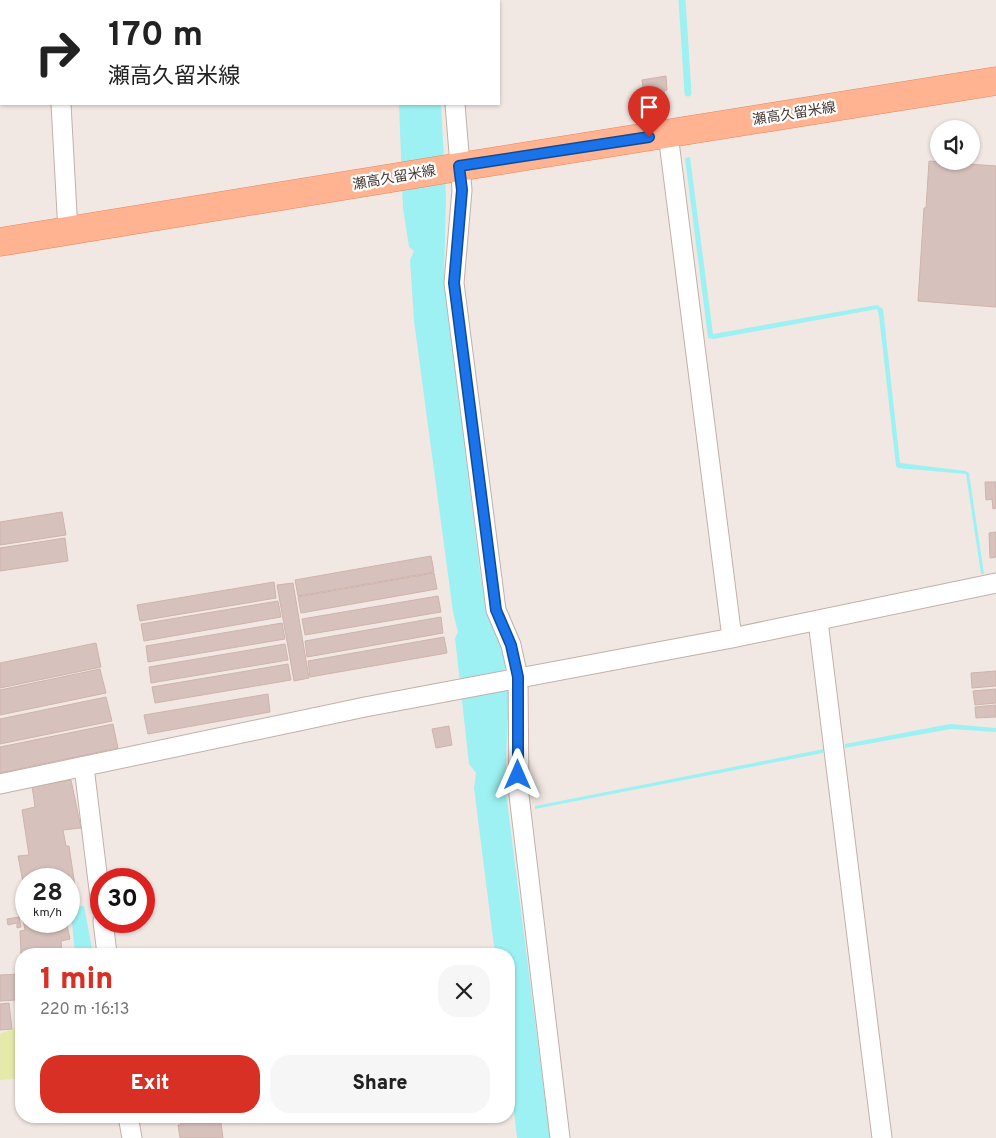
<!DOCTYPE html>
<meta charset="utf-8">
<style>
:root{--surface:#fff;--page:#f6f6f6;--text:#222;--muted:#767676;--accent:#d93025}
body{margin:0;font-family:Overpass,"Noto Sans JP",sans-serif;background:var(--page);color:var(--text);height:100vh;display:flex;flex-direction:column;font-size:19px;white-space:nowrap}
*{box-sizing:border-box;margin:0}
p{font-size:16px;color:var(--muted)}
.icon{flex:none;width:28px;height:28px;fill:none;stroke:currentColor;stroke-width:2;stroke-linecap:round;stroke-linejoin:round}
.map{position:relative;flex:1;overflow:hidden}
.sheet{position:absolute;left:15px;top:948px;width:500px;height:175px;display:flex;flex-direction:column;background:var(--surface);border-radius:20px;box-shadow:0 1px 4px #0004}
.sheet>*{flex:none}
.top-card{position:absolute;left:0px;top:0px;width:500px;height:105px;box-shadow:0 1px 4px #0004;background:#fff;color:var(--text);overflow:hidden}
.buttons{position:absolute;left:930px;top:120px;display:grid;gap:10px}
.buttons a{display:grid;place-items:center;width:50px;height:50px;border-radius:50%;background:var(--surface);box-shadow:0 1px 4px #0004;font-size:25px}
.speed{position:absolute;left:15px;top:868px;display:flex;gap:10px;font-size:25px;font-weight:700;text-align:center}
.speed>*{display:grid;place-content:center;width:65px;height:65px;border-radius:50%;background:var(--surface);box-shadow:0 1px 4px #0004;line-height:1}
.speed small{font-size:12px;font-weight:400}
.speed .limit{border:8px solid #d22;background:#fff;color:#111}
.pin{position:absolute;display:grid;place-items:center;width:42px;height:42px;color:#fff;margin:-51px -21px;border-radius:50% 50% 50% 0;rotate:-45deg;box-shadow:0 0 5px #0007}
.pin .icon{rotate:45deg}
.me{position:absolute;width:55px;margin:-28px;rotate:0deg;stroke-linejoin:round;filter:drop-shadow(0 0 4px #0008)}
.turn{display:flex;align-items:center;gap:18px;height:105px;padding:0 25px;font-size:22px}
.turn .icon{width:65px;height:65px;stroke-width:2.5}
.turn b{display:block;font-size:35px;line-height:42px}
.round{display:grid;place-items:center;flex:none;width:52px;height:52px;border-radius:20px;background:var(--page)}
.head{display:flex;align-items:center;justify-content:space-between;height:85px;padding:0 25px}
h1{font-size:30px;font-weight:800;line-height:38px;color:var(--accent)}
.cta{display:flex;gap:10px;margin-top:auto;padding:10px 25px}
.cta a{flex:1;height:58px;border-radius:20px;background:var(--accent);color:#fff;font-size:20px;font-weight:800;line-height:58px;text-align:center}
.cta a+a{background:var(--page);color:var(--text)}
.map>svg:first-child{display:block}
</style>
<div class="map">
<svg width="996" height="1138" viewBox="0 0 996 1138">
<rect width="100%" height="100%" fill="#f2e8e3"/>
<path fill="#e5e9aa" d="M21,1025v53l-21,2v-46z"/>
<path fill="#9df1f2" d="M399,104h42l5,93 -2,82 37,300 7,34 14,36 7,43 -4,93 45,353h-33l-8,-71v-113h-14l-21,-166 2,-15 -7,-9 -14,-126 3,-6 -5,-20 -39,-291 -4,-61 4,-9 -5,-4 -6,-39z
M690,157l23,177 164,-29 6,4 17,154 66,8 3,2 15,101h-3l-15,-100 -68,-6 -2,-2 -17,-150 -2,-7 -163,30 -6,-1 -23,-180z
M950,724l46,4v4l-45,-3 -106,19v-4z
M824,749l-1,4 -288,56v-3z
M84,906l9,48h-17l-1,-2 -4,-38 -2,-1v-6z"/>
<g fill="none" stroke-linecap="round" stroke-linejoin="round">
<path stroke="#9df1f2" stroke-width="7" d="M682,0l6,93"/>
</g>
<path fill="#d7c1bc" stroke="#cfb3ac" d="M666,76l1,14 -3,1 2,12 -20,3 -4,-26z
M929,161l67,5v141l-78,-6 6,-93h2z
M985,482h11v26l-3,1 -1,-10 -6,1z
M62,512l4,23 -66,10v-23z
M996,532v25l-6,1 -1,-25z
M65,538l3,23 -68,10v-23z
M431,556l3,16 -136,24 -3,-16z
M434,573l3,16 -136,24 -3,-16z
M274,582l2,16 -136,23 -3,-16z
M293,583l16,95 -15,3 -17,-96z
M438,596l3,16 -136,23 -3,-16z
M278,601l3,16 -137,24 -3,-17z
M441,617l2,16 -136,24 -2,-16z
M282,623l3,16 -137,23 -2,-16z
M444,637l3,16 -137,24 -2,-16z
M96,643l5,24 -101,21v-25z
M285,644l3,16 -137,23 -2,-16z
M288,664l3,16 -136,23 -3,-16z
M100,669l6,24 -106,22v-25z
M996,671v15l-24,2 -1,-15z
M996,689v14l-21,2 -2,-14z
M268,694l2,18 -122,22 -4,-19z
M106,697l6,24 -112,23v-25z
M996,705v12l-20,1 -1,-11z
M113,724l5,24 -118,25v-26z
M449,726l3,19 -16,3 -4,-19z
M71,780l10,48 -18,2 3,16h3l6,40 -6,1v4v-12h-43v25l-3,1 -1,-7h4l-8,-42 11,-1 -7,-45 13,-3 -3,-21z
M19,917l2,10 -4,1v-5l-9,2 -1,-6z
M23,920l43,1 4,18 -9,2 1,13h-41l-1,-23 5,-1z
M21,974v23h-5v3l-16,1v-26z
M9,1003l3,26 -12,1v-26z
M179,1116h41l3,22h-43l-2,-13h3z"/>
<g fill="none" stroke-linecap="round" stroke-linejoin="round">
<defs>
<path id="street" d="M56,0v1
M448,0v1
M61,104l7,128
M455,104l7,86 -8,93 42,327 15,35 7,32 1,118 41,343
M668,134l64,504
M818,621l64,517
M84,767l17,139
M0,784l365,-77 367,-69 264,-55
M103,921l4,33
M128,1116l4,22"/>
<path id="primary" d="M0,242l459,-75 537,-86"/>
</defs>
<use href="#street" stroke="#c1b0a9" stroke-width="21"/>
<use href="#primary" stroke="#e7875c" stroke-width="29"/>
<use href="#street" stroke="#fff" stroke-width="19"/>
<use href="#primary" stroke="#ffb390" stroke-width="28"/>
</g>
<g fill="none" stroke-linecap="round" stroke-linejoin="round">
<defs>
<path id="route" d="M518,775v-98l-7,-32 -15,-35 -42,-327 8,-93 -3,-24 190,-29"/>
</defs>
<use href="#route" stroke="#114b97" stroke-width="12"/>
<use href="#route" stroke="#1a73e8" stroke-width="9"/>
</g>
<g text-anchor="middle" stroke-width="4.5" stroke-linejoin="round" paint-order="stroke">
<g font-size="14" fill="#453733" stroke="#fff">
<text transform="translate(794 113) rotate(-9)" y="5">瀬高久留米線</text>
<text transform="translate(394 177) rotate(-10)" y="5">瀬高久留米線</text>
</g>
</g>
</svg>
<div class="buttons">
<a><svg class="icon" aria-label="sound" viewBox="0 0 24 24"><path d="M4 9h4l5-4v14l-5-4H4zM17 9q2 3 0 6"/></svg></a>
</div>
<div class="speed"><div>28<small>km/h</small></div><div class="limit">30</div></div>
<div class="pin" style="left:649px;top:137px;background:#d93025"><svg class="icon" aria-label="arrive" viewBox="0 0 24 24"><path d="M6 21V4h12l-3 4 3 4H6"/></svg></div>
<svg class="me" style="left:518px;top:775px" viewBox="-20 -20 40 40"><path d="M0-17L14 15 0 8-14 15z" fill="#1a73e8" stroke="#fff" stroke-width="4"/></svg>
<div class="top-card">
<div class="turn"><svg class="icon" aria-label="right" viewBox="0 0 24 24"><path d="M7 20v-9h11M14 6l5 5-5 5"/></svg><div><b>170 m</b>瀬高久留米線</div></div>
</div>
<section class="sheet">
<div class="head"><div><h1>1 min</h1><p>220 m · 16:13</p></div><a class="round"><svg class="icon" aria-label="close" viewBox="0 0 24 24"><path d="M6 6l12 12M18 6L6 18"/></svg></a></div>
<div class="cta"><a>Exit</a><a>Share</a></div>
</section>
</div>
